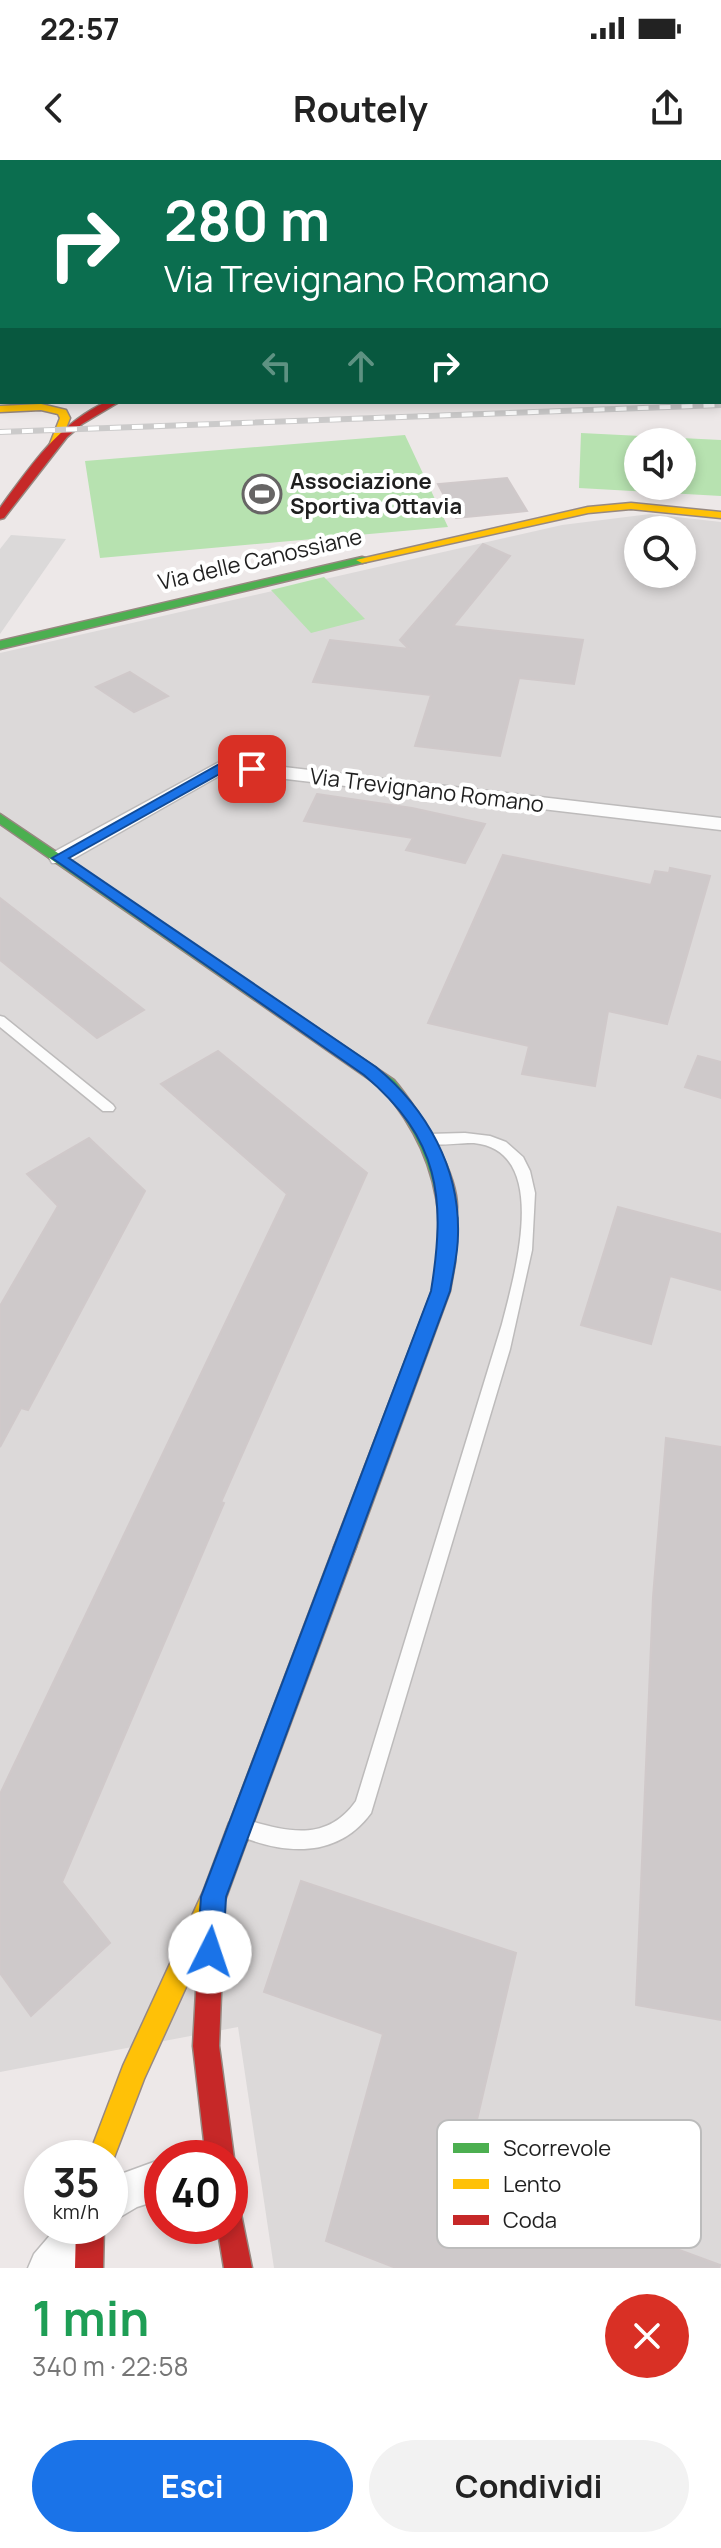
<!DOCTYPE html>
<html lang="it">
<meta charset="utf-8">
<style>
:root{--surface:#fff;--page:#f2f2f2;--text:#222;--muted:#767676;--accent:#1a73e8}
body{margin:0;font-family:Manrope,sans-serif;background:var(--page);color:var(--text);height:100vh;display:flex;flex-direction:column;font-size:30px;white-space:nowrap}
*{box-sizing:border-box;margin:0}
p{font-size:26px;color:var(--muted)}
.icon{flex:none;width:44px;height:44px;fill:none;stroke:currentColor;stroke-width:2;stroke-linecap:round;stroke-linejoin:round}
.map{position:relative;height:2108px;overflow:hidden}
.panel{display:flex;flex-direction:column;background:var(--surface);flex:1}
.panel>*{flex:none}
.hud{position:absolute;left:0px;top:0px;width:722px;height:244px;box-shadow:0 4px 12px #0003;background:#0b6e4f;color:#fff;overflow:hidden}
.fabs{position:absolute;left:624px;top:268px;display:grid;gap:16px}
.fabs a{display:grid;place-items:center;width:72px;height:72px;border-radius:50%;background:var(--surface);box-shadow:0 4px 12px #0003;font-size:40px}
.speed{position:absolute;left:24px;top:1980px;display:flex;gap:16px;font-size:40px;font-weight:700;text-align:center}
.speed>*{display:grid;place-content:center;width:104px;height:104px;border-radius:50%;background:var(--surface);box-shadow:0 4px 12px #0003;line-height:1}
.speed small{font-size:20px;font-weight:400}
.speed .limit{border:12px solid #d22;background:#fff;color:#111}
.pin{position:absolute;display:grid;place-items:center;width:68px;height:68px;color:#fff;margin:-34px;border-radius:16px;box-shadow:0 4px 12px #0006}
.me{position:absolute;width:88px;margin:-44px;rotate:4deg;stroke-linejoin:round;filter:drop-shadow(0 0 6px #0008)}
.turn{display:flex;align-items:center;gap:28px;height:168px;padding:0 32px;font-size:36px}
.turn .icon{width:104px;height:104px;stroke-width:2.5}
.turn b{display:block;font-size:56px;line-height:68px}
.lanes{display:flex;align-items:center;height:76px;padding:0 32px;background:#0003;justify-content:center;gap:40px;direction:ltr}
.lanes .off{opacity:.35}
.round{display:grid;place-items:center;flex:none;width:84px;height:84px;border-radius:42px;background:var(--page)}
.head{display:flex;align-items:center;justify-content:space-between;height:136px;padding:0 32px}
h1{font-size:48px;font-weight:700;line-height:60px;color:#1e9e55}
.cta{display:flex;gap:16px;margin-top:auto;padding:16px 32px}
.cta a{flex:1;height:92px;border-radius:48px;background:var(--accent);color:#fff;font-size:32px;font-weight:700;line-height:92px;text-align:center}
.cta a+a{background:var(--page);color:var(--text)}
.status{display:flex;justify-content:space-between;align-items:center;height:56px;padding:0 40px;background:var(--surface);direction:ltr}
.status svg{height:22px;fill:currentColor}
header{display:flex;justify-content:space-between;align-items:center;height:104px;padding:0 32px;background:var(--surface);font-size:36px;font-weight:700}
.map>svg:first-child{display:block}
</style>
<div class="status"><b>22:57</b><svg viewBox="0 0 49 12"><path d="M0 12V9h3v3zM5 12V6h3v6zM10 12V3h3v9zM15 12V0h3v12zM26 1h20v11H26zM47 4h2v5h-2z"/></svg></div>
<header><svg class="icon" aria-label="back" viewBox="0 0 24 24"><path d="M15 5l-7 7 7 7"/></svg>Routely<svg class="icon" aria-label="share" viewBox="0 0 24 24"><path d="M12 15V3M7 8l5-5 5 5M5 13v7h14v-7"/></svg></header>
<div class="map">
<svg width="721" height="2108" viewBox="0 0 721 2108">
<rect width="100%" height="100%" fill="#ede8e8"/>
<path fill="#dcd9d9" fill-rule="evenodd" d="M650,354l71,8v1746h-447l-36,-241 -238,45v-1419l562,-128zM638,370h44v44h-44z"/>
<path fill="#dbd9d9" d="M11,375l55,4 -66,95v-85z"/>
<path fill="#e8f1d3" d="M116,0h437l9,2h-442z"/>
<path fill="#b7e2b0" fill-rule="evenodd" d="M581,273l140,7v56l-142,-8zM638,282h44v44h-44z
M405,275l43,92 -348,31 -15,-97z
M324,417l41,42 -54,14 -40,-43z"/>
<path fill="#cec9ca" stroke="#d0c9ca" stroke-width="2" d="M507,318l20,33 -71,7 -18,-34z
M483,384l27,12 -57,70 130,14 -9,44 -55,-6 -19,78 -85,-10 16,-51 -118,-13 17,-42 79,9 -9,-9z
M130,512l38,24 -34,16 -38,-25z
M317,634l95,14 73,16 -20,39 -59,-13 7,-12 -109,-17z
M503,695l148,30 4,-14 14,2 1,-5 40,8 -43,148 -59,-13 -13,75 -73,-12 7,-28 -101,-23z
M0,738l144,112 -47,28 -97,-78z
M218,891l149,122 -146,329 3,1 -162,379 48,61 -79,73 -31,-43v-179l287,-600 -126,-110z
M698,896l23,6v36l-36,-11z
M89,978l56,53 -117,219 -7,-2 -21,39v-141l58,-100 -31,-32z
M618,1047l103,27v56l-51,-14 -19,68 -70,-19z
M666,1278l55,9v573l-85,-15 17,-408z
M301,1721l215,72 -51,218 255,94 -1,3h-323l-70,-27 57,-207 -119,-42z"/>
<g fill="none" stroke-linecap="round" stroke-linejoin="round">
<defs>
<path id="lane" d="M0,856l4,1 109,88 2,3 -2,3h-10l-103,-84z
M465,973l25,3 16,6 17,15 7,14 5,22 -3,57 -22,99 -139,464c-33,45 -85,42 -131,23l-2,-7 2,-7 7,-2c41,12 80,22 109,-19l146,-477c12,-48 50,-173 -28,-181 -14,-1 -43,6 -53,-4l7,-5z"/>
<path id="street" d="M223,600l498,58v12l-495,-58 -160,91h-14l-3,-5 3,-5z
M162,1999v40l-25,8 -27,16v-45z
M58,2066h47l-6,14 -24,28h-47l6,-14z"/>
<path id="fast" d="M720,199h1v6h-1z
M362,397l4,1v4l-366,87v-8z
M0,654l394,266c23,27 76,107 60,143h-12l-3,-5c-5,-51 -24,-91 -57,-130l-382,-264z"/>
<path id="slow" d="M41,244l25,6 4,8 -12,30 -9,-2 11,-28 -2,-4 -17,-4 -41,2v-6z
M631,343l90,9v6l-90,-9 -43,4 -226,50 -6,-3 232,-53z
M448,1051l6,2 3,5 -2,45 -5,28 -94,256 -3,7 -8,3 -8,-3 -3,-7 98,-256 5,-28 2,-45 3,-5z
M238,1660l9,3 3,9 -27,74 -79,173 -34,89v-10h-22l35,-92 80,-174 26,-69z"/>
<path id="jam" d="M106,242h13l-37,22 -15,13 -63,81 -4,1v-11c30,-41 58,-84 106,-106z
M345,1377l8,3 3,7 -106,285 -3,9 -9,3 -9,-3 -3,-9 108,-285 3,-7z
M212,1747l9,3 3,9 -5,127 15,112 -4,9v-9h-24l-13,-112 7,-127 3,-9z
M230,2045l10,4 12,59h-28l-7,-42h13z
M76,2066h28l-1,42h-28z"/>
</defs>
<use href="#lane" stroke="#bdbbbb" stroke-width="3"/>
<use href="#street" stroke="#bdbbbb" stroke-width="3"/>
<use href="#fast" stroke="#978880" stroke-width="3"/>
<use href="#slow" stroke="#978880" stroke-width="3"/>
<use href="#jam" stroke="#978880" stroke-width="3"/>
<use href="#lane" fill="#fcfcfc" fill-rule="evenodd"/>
<use href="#street" fill="#fcfcfc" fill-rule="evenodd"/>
<use href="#fast" fill="#4caf50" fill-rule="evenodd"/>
<use href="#slow" fill="#ffc107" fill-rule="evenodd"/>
<use href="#jam" fill="#c62828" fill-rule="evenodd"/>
<defs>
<path id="rail" d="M0,272l721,-27"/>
</defs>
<use href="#rail" stroke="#cbcaca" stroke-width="6"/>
<use href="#rail" stroke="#fff" stroke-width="4" stroke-dasharray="11" stroke-linecap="butt"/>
</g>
<path fill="#1a73e8" stroke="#114b97" stroke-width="2" d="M223,602l29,3 7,4 -7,5 -27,-3 -156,87 307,209c51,42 84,101 82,168 0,19 -5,38 -8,56l-224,606 -3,55 -4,9 -9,4 -9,-4 -4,-9 4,-55 230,-606c15,-93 9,-152 -67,-216l-312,-217z"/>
<defs>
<symbol id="stadium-ring" viewBox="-11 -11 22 22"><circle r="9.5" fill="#fff" stroke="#676565" stroke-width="1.5"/><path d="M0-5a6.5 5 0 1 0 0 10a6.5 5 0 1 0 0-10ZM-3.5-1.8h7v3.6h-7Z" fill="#676565"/></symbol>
</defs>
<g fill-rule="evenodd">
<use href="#stadium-ring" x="240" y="312" width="44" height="44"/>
</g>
<g text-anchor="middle" stroke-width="8" stroke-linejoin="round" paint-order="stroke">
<g font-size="22" font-weight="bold" fill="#1f1f1f" stroke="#fff" text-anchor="start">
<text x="290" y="329">Associazione<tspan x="290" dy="25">Sportiva Ottavia</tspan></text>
</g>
<g font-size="22" fill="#1f1f1f" stroke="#fff">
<text transform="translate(260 399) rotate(-13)" y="8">Via delle Canossiane</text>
<text transform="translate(427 630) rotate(7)" y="8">Via Trevignano Romano</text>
</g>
</g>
<rect x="437" y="1960" width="264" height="128" rx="12" fill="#fff" stroke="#bcbcbc" stroke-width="2"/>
<rect x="453" y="1983" width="36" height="10" fill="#4caf50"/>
<rect x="453" y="2019" width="36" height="10" fill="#ffc107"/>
<rect x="453" y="2055" width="36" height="10" fill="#c62828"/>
<g font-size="22" fill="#1f1f1f">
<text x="503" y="1996">Scorrevole</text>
<text x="503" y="2032">Lento</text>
<text x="503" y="2068">Coda</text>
</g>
</svg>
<div class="fabs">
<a><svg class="icon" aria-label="sound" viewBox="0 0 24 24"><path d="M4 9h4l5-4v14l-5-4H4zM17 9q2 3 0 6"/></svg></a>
<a><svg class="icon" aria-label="search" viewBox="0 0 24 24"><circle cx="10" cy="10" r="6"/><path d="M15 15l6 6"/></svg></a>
</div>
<div class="speed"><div>35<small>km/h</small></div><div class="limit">40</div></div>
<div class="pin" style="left:252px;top:609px;background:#d93025"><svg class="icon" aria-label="arrive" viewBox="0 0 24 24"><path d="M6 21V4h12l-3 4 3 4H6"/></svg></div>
<svg class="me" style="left:210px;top:1792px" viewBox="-20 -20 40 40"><circle r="19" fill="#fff"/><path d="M0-13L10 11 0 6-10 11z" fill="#1a73e8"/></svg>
<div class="hud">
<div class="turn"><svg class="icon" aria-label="right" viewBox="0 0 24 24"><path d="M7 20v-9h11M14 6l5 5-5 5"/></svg><div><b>280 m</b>Via Trevignano Romano</div></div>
<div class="lanes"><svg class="icon off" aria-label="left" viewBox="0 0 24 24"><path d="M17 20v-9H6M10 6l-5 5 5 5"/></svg><svg class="icon off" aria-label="ahead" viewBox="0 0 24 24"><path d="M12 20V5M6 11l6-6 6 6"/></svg><svg class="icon" aria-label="right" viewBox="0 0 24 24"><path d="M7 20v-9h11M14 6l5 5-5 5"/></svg></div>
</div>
</div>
<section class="panel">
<div class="head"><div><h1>1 min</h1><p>340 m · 22:58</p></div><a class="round" style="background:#d93025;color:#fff"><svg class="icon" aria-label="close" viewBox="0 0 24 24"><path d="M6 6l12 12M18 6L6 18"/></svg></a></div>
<div class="cta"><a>Esci</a><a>Condividi</a></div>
</section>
